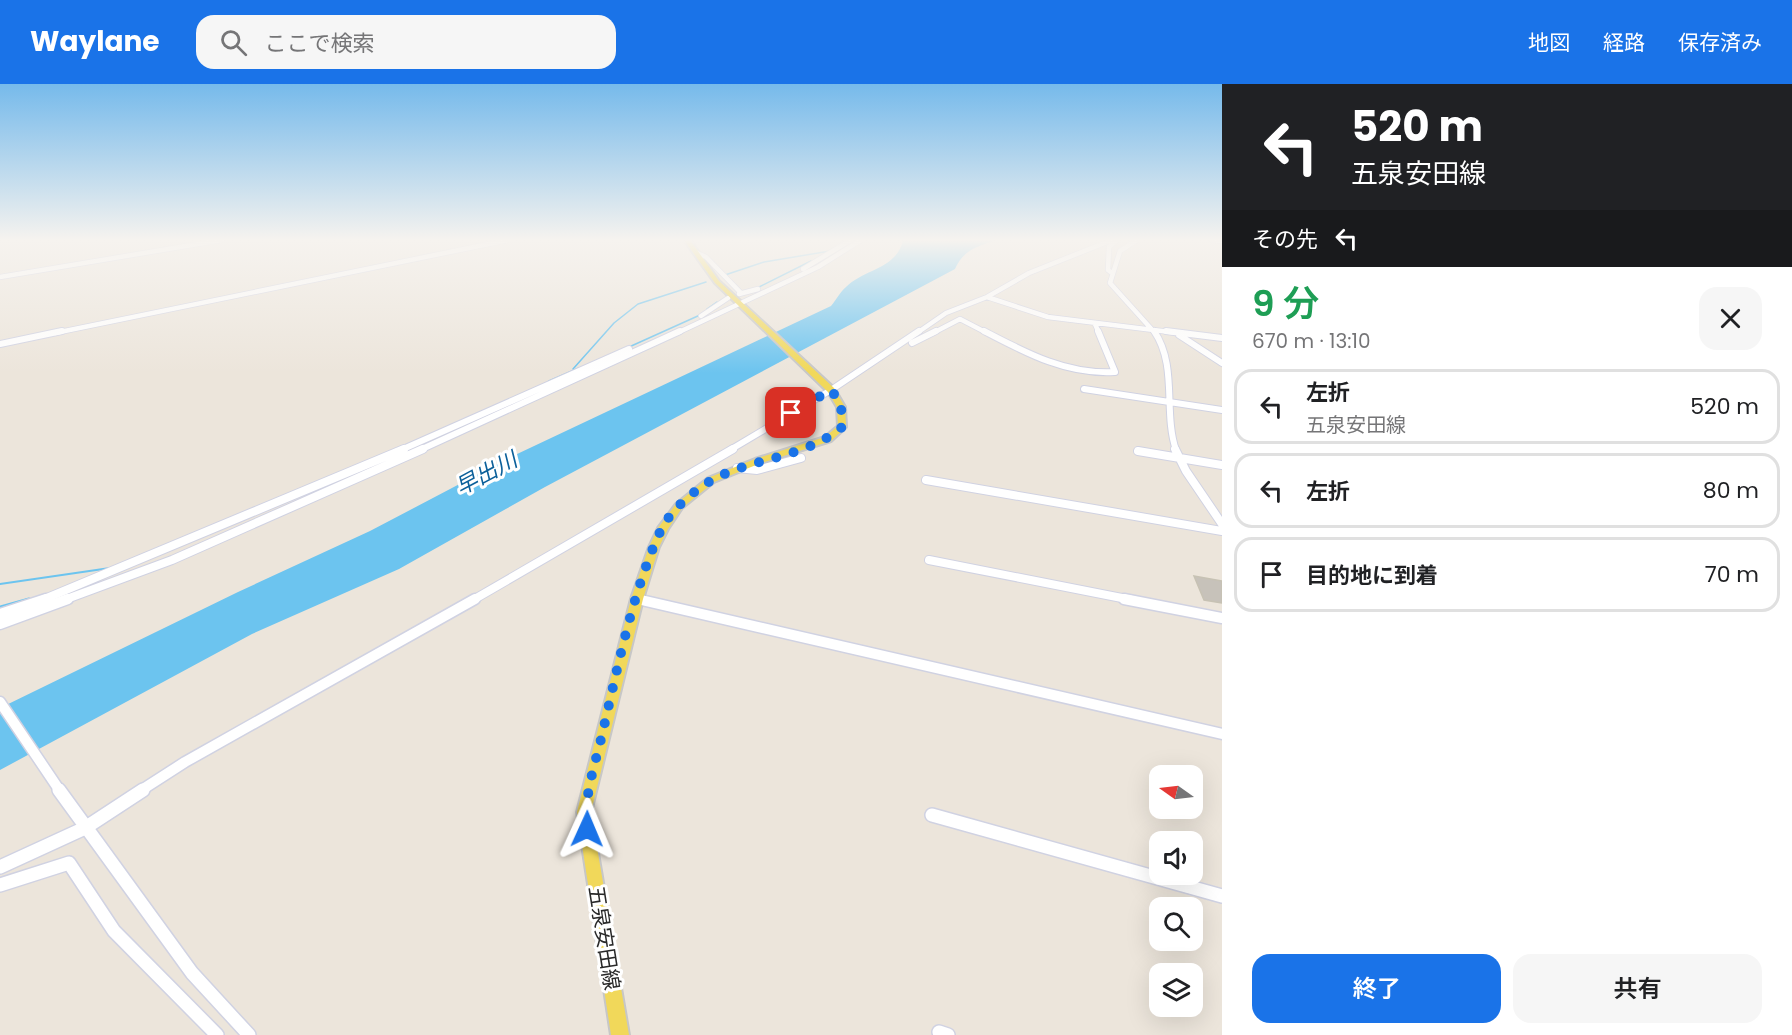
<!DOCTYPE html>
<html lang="ja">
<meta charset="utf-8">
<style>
:root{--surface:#fff;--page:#f6f6f6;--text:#202124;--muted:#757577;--line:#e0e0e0;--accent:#1a73e8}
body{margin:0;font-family:Poppins,"Noto Sans JP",sans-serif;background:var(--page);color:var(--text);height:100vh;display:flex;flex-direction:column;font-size:22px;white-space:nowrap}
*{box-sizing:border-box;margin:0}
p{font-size:20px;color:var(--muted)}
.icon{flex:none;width:33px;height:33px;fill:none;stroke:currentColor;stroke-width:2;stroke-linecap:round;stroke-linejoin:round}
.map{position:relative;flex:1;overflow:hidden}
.panel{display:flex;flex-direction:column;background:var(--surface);width:570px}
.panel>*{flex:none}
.hud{background:#202124;color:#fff;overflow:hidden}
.needle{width:39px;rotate:284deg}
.controls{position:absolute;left:1149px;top:681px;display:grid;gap:12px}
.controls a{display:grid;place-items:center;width:54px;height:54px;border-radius:12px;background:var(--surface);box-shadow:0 6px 24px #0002;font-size:30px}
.pin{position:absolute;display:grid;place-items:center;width:51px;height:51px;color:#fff;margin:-26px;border-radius:12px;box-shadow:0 3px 9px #0006}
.me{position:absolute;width:66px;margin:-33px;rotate:1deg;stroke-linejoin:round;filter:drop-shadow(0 0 4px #0008)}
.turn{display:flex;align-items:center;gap:21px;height:126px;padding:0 30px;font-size:27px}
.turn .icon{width:78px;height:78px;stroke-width:2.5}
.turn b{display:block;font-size:42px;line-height:51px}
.then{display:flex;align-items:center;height:57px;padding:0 30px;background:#0003;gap:12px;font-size:22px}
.round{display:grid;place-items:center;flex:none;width:63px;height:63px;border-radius:18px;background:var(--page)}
.head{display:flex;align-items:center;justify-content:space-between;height:102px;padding:0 30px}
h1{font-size:36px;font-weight:600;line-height:45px;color:#1e9e55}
.action{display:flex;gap:12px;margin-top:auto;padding:12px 30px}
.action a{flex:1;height:69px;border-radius:18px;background:var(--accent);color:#fff;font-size:24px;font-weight:600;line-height:69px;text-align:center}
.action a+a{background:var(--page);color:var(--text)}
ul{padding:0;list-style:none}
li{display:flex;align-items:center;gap:18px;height:75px;margin:0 12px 9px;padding:0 18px;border:3px solid var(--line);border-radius:18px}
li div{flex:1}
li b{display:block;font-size:22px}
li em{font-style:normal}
header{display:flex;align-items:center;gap:36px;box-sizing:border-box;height:84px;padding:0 30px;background:var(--accent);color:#fff}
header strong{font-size:28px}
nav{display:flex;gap:33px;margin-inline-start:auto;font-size:21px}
.search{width:420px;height:54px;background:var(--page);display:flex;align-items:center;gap:15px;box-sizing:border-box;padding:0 21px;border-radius:18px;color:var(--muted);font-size:22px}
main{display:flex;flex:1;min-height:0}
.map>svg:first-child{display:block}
</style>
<header>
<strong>Waylane</strong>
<div class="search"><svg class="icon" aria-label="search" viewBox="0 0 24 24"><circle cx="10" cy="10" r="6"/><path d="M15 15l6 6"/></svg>ここで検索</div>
<nav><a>地図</a><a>経路</a><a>保存済み</a></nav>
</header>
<main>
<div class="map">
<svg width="1222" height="951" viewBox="0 0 1222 951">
<rect width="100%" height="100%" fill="#ece5db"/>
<path fill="#6cc4ef" d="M903,156h94c-19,6 -34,10 -42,29l-410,218 -146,82 -147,65 -252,136v-62l238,-116 132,-61 145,-76 316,-149c5,-6 9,-14 15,-19 18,-18 51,-18 57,-47z"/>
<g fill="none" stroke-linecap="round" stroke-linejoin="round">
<path stroke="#6cc4ef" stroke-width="1.5" d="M725,191l39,-13 66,-11
M757,204l54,-27
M707,225l10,-7
M629,263l71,-32
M573,285l41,-46 24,-19 68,-22
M549,297l30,-13"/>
<path stroke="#6cc4ef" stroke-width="2" d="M0,500l110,-16
M25,516l4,-1"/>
<path stroke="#6cc4ef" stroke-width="3" d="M0,523l29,-8"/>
</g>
<path fill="#c7c2ba" stroke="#c7c2b4" stroke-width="1.5" d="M1194,492l28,5v22l-18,-3z"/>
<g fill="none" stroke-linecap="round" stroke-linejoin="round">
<defs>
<path id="minor-far4" d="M1137,156l-17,11 -10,32 45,50
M1212,156l10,1
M697,169l9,4 35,36
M803,185l48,-29
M1112,189l-4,-3 1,-23 8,-7
M0,193l222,-37
M739,210l19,-5
M987,213l61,20 130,16
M701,232l27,-18
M1095,240l4,9
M55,249l453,-93
M677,249l141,-66 43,-27
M917,249l29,-20 41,-16 42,-24 83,-33
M933,249l27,-14 27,14"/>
<path id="minor-far3" d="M984,247c42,22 83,44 131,41l-17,-41
M1154,247c24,35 9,81 22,119
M1166,247l56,7
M1179,251l43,28
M912,259l24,-12
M0,260l62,-13
M1084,305l138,21
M401,366l228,-101
M420,366l260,-119
M730,366l101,-60 88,-59"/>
<path id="minor-far2" d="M1175,365l11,22 36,53
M1138,367l84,14
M737,384l20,2 44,-12
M926,396l296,51
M929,476l203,40
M637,515l5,1
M42,516l362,-151
M64,516l108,-40 251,-111
M473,516l260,-151"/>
<path id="minor-far1" d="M637,515l585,135
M1124,515l98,19
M0,530l46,-15
M0,540l68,-25
M0,618l60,89
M140,707l45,-29 290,-163"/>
<path id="minor" d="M59,706l133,183 57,62
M932,731l290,81
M0,783l85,-39 58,-38
M0,801l69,-22 45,68 103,104
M939,948l9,3"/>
<path id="major" d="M684,156h6l29,41 115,107 11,19 1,20 -15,14 -70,22 -47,19 -32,26 -14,21 -9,18 -16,52 -52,213 38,223h-18l-34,-223 54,-213 18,-52 9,-19 18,-24 32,-26 47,-19 70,-22 13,-11 -1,-19 -9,-15 -113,-109z"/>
</defs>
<use href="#minor-far4" stroke="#d0d2e2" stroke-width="6"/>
<use href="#minor-far3" stroke="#d0d2e2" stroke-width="8"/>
<use href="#minor-far2" stroke="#d0d2e2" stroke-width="10"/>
<use href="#minor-far1" stroke="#d0d2e2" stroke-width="13"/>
<use href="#minor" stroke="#d0d2e2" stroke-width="16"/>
<use href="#major" stroke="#c7c7c7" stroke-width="4"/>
<use href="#minor-far4" stroke="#fff" stroke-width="4.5"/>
<use href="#minor-far3" stroke="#fff" stroke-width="6"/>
<use href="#minor-far2" stroke="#fff" stroke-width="8"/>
<use href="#minor-far1" stroke="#fff" stroke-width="10"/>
<use href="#minor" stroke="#fff" stroke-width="13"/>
<use href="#major" fill="#f1d85a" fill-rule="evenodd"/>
</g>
<linearGradient id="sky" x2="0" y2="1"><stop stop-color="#76baeb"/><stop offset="0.54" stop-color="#f6f3ef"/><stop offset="1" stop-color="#f6f3ef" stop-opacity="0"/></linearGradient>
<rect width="1222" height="289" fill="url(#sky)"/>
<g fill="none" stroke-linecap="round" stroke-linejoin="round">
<path stroke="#1a73e8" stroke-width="10" stroke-dasharray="0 18" d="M587,745c-4,-31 8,-64 15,-94 15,-64 31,-146 59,-205 9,-18 24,-31 40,-43 42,-30 102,-26 141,-60 1,-16 -1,-24 -11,-37l-40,23"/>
</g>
<g text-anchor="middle" stroke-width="6" stroke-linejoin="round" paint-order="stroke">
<g font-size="21" fill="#292929" stroke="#fff">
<text transform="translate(604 854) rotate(81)" y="7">五泉安田線</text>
</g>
<g font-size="22" font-style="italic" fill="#0c609a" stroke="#fff">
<text transform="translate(486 389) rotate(-28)" y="8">早出川</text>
</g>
</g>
</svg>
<div class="controls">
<a><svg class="needle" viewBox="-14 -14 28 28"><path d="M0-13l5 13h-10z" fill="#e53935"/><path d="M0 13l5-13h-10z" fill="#757577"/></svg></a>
<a><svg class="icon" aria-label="sound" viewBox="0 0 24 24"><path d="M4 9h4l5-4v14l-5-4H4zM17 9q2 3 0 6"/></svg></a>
<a><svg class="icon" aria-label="search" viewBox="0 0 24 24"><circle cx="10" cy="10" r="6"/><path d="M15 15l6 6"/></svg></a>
<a><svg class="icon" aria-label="layers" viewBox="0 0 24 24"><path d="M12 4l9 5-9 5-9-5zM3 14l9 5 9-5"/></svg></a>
</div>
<div class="pin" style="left:791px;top:329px;background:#d93025"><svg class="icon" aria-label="arrive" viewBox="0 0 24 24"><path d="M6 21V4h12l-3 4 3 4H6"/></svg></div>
<svg class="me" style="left:587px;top:745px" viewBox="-20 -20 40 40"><path d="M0-17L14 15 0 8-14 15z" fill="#1a73e8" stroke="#fff" stroke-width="4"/></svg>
</div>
<section class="panel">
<div class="hud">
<div class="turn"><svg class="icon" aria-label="left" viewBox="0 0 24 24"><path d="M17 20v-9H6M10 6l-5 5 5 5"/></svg><div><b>520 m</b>五泉安田線</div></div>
<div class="then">その先<svg class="icon" aria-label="left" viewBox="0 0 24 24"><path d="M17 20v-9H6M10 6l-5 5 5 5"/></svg></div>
</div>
<div class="head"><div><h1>9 分</h1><p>670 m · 13:10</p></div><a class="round"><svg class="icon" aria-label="close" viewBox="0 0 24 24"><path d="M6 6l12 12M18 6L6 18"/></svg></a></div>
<ul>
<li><svg class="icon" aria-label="left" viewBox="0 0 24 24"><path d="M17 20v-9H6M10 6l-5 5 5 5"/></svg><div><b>左折</b><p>五泉安田線</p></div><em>520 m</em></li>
<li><svg class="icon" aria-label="left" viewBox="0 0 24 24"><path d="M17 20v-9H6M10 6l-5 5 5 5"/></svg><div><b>左折</b></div><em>80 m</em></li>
<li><svg class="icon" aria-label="arrive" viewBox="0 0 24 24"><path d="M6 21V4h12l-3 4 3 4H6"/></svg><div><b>目的地に到着</b></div><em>70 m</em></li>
</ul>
<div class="action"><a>終了</a><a>共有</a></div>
</section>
</main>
